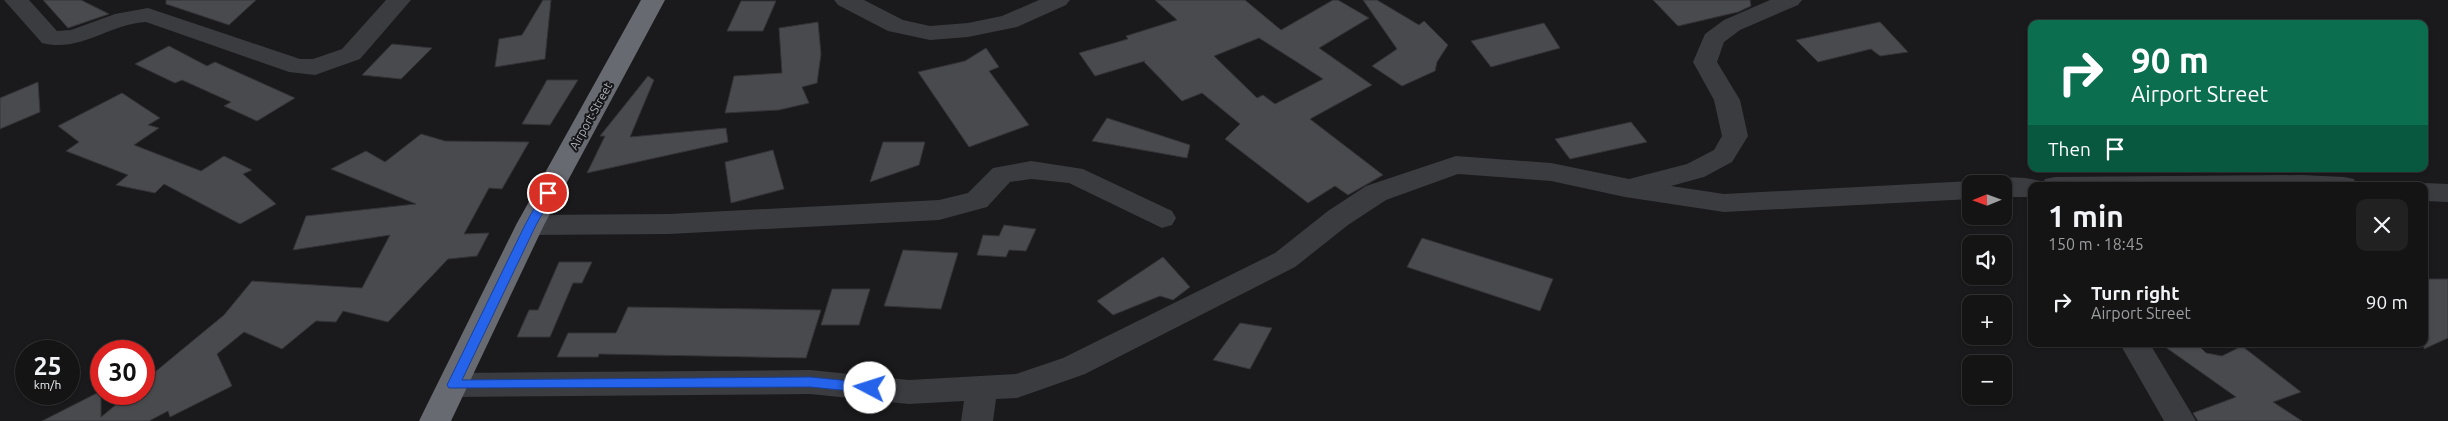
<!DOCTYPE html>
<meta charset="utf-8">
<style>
:root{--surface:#141415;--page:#212122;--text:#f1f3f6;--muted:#9d9ea0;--line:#333334}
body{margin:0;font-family:Ubuntu,sans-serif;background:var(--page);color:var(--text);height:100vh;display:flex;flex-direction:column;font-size:19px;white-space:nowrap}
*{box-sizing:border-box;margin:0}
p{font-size:16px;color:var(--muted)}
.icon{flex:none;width:28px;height:28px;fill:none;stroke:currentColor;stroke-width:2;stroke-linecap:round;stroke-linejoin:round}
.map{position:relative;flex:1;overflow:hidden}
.side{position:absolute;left:2028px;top:182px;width:400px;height:165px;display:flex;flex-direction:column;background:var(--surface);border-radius:10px;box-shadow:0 1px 4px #0004,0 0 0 1px var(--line)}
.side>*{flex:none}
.top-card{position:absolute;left:2028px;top:20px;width:400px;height:152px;border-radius:10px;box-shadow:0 1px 4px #0004,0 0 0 1px var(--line);background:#0b6e4f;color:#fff;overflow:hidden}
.needle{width:32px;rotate:269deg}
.fabs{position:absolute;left:1962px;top:175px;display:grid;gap:10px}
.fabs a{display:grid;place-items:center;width:50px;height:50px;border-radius:10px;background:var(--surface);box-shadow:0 1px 4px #0004,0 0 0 1px var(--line);font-size:25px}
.speed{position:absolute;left:15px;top:340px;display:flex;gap:10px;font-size:25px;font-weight:700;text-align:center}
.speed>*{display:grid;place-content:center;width:65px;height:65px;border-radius:50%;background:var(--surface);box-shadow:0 1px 4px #0004,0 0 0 1px var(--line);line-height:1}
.speed small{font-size:12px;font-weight:400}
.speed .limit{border:8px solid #d22;background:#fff;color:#111}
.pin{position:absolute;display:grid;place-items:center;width:42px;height:42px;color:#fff;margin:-21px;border:2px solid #fff;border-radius:50%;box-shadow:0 1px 5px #0007}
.me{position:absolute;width:55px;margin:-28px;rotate:275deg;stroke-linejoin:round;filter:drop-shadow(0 0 4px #0008)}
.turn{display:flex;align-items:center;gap:18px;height:105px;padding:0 20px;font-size:22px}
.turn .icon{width:65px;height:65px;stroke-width:2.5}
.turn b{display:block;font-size:35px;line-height:42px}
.then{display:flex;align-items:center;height:48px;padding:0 20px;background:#0003;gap:10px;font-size:19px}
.round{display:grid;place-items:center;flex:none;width:52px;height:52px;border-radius:10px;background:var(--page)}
.headline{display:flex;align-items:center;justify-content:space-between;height:85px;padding:0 20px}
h1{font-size:30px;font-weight:700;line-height:38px}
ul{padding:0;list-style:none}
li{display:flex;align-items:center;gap:15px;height:70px;padding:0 20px}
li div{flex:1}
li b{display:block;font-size:19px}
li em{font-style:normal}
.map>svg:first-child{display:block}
</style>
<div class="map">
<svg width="2448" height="421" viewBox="0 0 2448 421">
<rect width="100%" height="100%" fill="#1a1a1c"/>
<path fill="#494a4e" stroke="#343438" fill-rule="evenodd" d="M43,0h38l28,14 -41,14z
M166,0h90l-27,25 -63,-21z
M543,0h8l-6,59 -50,8 4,-28 23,-4z
M1155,0h90l36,30 52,-30h5l31,18 -50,30 53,37 -62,34 73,56 -35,20 -13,-9 -27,17 -83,-64 15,-15 -38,-31 -20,8 -38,-39 1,-1 -50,15 -16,-23 49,-14 -2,-3 51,-16zM1259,38l41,26 23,15 -48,25 -12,-9 -6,3 -43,-42z
M1363,0h14l42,25 5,-4 24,24 -11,17 -2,9 -33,15 -30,-20 25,-17z
M1653,0h97l1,6 -13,6 -60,14z
M741,1h35l-13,30h-36z
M818,22l3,32 -4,29 -15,4 7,16 -30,7 -54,3 9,-37 48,-3 -3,-45z
M1880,22l28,30 -28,4 -9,-7 -53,13 -22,-22z
M1544,23l16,25 -69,19 -20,-26z
M392,44l40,4 -31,31 -39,-4z
M169,46l38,20 8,-4 80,36 -38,23 -33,-15 7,-4 -49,-22 -7,3 -40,-19z
M986,48l13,19 -10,4 40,54 -60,22 -51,-75 47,-11z
M648,76l6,4 -24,57 96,-9 2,14 -141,31 18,-37h-5z
M547,80h31l-28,45 -28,-1z
M38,82l2,30 -40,17v-31z
M122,93l38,25 -12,7 11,3 -25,17 67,26 23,-15 28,14 -9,4 33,30 -36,20 -76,-40 -9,9 -39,-8 12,-10 -62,-24 13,-9 -21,-16z
M1107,118l83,27 -3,13 -95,-17z
M1631,122l16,20 -77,17 -15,-20z
M421,134l24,7 84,1 -27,47 -13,-1 -25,46 25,-1 -12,23 -29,3 -60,63 -45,-11 -7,11 -20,-1 -34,28 -38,-17 -27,22 15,32 -62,31 -2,-6 -19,10h-107l59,-30v26l28,-23h15v-13l80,-66 28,-34 110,7 28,-53 -97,15 13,-34 110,-12 -85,-35 35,-18 19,11z
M883,142h42l-6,23 -49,17z
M773,150l11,39 -53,14 -6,-41z
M1004,225l32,4 -10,22 -17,-1 -3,7 -29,-2 6,-20 16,1z
M1422,238l131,41 -13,32 -133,-44z
M903,250l55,3 -17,56 -57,-3z
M1163,257l27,30 -17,13 -13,-4 -47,19 -16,-14z
M559,262h33l-10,21h-9l-23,54h-33l12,-27h9z
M2424,279h24v59l-24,11z
M832,289h38l-11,36h-38z
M628,307l193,3 -15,48 -207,-4 -1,3h-41l11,-24h48z
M1240,323l32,5 -22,41 -37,-9z
M2161,344h36l9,9 16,3 20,-10 59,46 -28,10 29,19h-104l-5,-8 43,-16z"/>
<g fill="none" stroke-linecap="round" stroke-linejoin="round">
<path fill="#3b3c40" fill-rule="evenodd" d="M4,0h25l28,31 14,-1 44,-16 33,-6 152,51h13l29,-10 44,-49h25l-51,59 -45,16 -26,-3 -143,-50c-37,2 -66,31 -104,21z
M834,0h30l39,20 27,6 38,-3 34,-7 37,-16h31l-4,5 -49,22 -49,10 -38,3 -42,-9 -50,-26z
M1770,0h32l-4,5 -58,25 -16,12 -7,20 23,38 8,36 -16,26 -28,15 -33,9 53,8 247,-13 10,3h-10v15l-247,13 -99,-15 -74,-16 -93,-7 -72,26 -38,25 -53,42 -210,107 -68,24 -21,1 -3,22h-32l3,-20 -55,3 -99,-10 -357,3 -11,-3 -5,-9 5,-9 11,-3 357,-3 99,10 107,-6 47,-16 212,-105 53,-42 38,-25 90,-30 95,7 78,16 58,-15 27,-14 8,-14 -8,-36 -21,-38 12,-28 19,-14z
M1031,161l52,8 89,42 4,7 -4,7 -10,3 -93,-45 -38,-4 -21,3 -23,25 -48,13 -270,14 -139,1 -10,-3 -4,-7 4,-7 10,-3 139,-1 270,-14 29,-7 25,-25z
M2302,175l42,2 10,2 3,7h-326v11h-27v-13h-11c10,-10 35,-6 48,-3l1,4 3,-6 10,-2z
M2424,183l24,1v18l-24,-1v-15h-10z
M2120,344h30l46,77h-32z"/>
<path fill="#686a71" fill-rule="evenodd" d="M641,0h24l-121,225 -93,196h-32l97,-196z"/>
</g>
<path fill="#2563eb" stroke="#184099" d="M548,189l6,4 -18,32 -74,155 348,-3 60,6 4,1 2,4 -2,3 -4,2 -60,-6 -361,1 -2,-3 78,-160 19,-35z"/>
<g text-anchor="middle" stroke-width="4" stroke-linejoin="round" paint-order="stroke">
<g font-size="12" fill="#aeb2ba" stroke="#151517">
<text transform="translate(591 116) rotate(-61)" y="4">Airport Street</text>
</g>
</g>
</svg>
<div class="fabs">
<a><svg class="needle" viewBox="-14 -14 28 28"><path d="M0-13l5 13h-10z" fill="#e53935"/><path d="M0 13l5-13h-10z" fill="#9d9ea0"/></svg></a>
<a><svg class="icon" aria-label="sound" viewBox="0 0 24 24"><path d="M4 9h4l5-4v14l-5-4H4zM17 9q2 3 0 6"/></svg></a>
<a>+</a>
<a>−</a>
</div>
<div class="speed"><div>25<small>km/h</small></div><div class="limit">30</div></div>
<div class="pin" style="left:548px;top:193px;background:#d93025"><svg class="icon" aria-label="arrive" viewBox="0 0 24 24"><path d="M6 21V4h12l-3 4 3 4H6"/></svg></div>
<svg class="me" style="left:870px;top:388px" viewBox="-20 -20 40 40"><circle r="19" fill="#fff"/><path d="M0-13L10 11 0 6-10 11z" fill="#2563eb"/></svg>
<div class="top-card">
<div class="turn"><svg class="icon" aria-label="right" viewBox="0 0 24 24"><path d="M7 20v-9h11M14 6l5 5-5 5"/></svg><div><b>90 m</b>Airport Street</div></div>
<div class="then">Then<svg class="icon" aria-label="arrive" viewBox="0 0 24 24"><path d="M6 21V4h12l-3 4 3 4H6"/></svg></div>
</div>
<section class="side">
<div class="headline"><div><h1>1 min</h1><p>150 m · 18:45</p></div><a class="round"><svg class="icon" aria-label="close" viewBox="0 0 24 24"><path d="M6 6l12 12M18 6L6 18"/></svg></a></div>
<ul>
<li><svg class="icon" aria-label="right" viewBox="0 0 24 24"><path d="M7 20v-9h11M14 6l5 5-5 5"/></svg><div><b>Turn right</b><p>Airport Street</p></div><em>90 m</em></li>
</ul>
</section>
</div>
